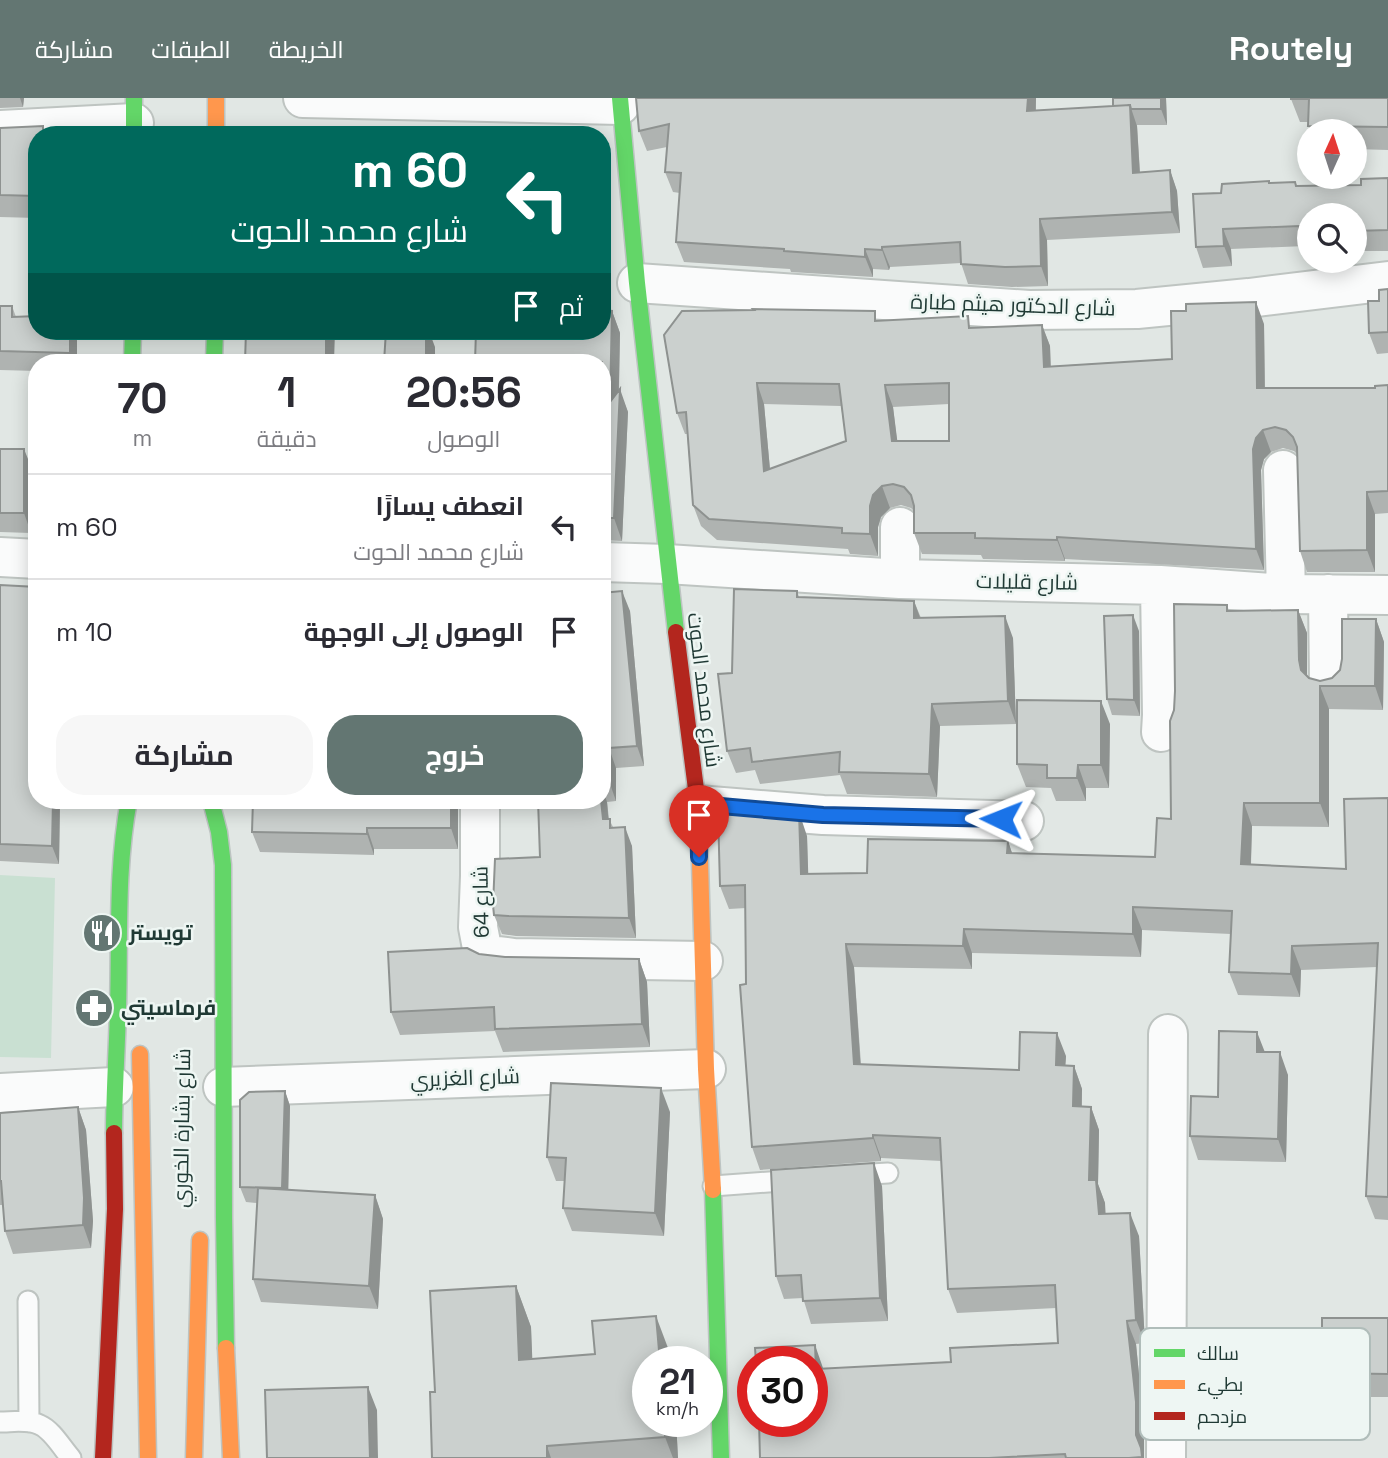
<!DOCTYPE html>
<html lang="ar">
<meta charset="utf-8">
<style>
:root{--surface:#fff;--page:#f7f7f7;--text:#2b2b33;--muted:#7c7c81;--line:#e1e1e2;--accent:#637672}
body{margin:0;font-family:"Space Grotesk",Cairo,sans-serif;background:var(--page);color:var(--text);direction:rtl;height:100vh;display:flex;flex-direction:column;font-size:26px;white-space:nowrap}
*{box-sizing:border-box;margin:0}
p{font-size:23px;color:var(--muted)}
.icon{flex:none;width:38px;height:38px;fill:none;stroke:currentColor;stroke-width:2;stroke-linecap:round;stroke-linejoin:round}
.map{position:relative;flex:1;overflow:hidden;direction:ltr}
.drawer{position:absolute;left:28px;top:256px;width:583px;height:455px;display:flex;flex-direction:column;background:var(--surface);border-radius:28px;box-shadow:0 4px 18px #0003;direction:rtl}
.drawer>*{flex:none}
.top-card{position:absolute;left:28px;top:28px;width:583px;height:214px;border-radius:28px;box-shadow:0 4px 18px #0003;direction:rtl;background:#00695c;color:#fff;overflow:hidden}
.needle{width:46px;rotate:3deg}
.controls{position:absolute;left:1297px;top:21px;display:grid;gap:14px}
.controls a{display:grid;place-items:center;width:70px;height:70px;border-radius:50%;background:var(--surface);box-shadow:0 4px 18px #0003;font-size:35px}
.speed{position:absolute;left:632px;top:1248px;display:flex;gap:14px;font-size:35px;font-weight:700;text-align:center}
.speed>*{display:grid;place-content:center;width:91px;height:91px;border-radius:50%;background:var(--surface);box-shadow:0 4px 18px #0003;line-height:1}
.speed small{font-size:18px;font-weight:400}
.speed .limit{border:10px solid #d22;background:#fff;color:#111}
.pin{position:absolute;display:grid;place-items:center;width:60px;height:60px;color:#fff;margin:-72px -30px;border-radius:50% 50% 50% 0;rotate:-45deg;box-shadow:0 0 7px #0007}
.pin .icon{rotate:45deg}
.me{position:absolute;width:77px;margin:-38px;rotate:272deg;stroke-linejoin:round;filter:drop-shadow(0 0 5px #0008)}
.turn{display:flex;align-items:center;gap:24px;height:147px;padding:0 28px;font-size:32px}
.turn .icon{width:91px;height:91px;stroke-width:2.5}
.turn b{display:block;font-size:49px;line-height:60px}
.then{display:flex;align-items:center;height:66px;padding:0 28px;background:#0003;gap:14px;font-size:26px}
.eta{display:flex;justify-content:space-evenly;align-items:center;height:119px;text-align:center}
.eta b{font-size:42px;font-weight:700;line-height:49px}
.primary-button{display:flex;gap:14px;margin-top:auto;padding:14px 28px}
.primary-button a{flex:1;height:80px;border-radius:28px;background:var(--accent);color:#fff;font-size:28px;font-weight:700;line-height:80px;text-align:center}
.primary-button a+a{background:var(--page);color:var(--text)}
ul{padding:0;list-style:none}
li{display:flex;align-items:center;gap:21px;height:105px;padding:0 28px;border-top:2px solid var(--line)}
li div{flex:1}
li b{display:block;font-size:26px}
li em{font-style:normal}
header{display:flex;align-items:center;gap:42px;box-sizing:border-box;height:98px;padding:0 35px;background:var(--accent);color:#fff}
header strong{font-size:33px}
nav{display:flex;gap:38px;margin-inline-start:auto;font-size:24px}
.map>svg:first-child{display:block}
</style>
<header>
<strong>Routely</strong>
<nav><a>الخريطة</a><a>الطبقات</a><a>مشاركة</a></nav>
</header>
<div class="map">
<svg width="1388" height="1360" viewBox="0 0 1388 1360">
<rect width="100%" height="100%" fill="#e1e7e4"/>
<path fill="#c9e0d2" d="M0,777l55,3 -4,180 -51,-1z"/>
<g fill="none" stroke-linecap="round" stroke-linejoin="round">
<defs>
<path id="lane" d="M854,1077l34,-2
M713,1088l83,-6
M28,1203l1,121
M0,1324c12,0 29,-3 40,3 12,5 22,23 31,33"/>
<path id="street" d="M303,0l317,7
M0,32l134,-7
M637,185l392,27 108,-1 112,-11 139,-17
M1283,372l3,124
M900,429v52
M0,459l37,2
M602,464l65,2 233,15 260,6 126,9 102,1
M1160,487l2,130 -1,17
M1328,496l1,89
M480,702v76l-2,51 4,21 8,7 24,3 189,3
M698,707l125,10 201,6
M223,989l483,-18
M0,995l114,-6
M1166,1360l2,-424"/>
<path id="fast" d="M134,0v37
M620,0l17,185 39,349
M132,264l1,-31
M214,264l1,-31
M211,703l8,31 4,33 1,353 2,130
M114,1035c0,-41 3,-82 4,-124 2,-70 -2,-140 11,-209
M713,1092l8,268"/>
<path id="slow" d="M216,0v37
M699,731l7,240 7,121
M140,956l8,404
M226,1250l5,110
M194,1360l6,-218"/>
<path id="jam" d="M676,534l22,173 1,24
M103,1360l12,-249 -1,-76"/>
</defs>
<use href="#lane" stroke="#bec4c1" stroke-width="23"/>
<use href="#street" stroke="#bec4c1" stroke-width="42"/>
<use href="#fast" stroke="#bdc4c2" stroke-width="19"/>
<use href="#slow" stroke="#bdc4c2" stroke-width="19"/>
<use href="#jam" stroke="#bdc4c2" stroke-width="19"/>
<use href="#lane" stroke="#fafbfb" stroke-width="19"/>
<use href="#street" stroke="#fafbfb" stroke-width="38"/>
<use href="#fast" stroke="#63d668" stroke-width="16"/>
<use href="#slow" stroke="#ff974d" stroke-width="16"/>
<use href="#jam" stroke="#b3261e" stroke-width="16"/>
</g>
<path fill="#afb3b1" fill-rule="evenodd" d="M0,0h24l-1,9 -23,1z
M636,0h400v13l77,-5 53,-8 1,27h-30l3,47 30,-2 7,21 3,42 -133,7 1,46 -36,1 -44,-3 -7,-21 -71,4 -1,3 -16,-1v8l-82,-5 -1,-3 -106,-7 -8,-20 4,-49 -7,-1 -8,-20 2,-25 -20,4 -8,-20z
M1388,0v52l-34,-1v-18h-44l-2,-9h-8l-9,-23z
M0,30l37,7v83l-37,-1z
M1388,80v73h-34v-36h-45v38h-2l-2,-7 -74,3 1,17 -29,2 -7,-21 25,-54 49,-10 25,-1 2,4 64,-1z
M1388,191v64l-11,1 -8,-21 10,-32z
M603,204l4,8 5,1 8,22 -1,57 9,22 -6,129 -20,-1v-178z
M0,208h12l4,11 21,14h39l1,3v28h-40v9l-37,-1z
M878,222l94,8 70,-3 8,21 1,20 121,-7 92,-35 1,64h110l13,-3v128l-13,1v58h-68l-7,-21 -3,-97 -3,-3 -11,-3 -12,4 -7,7 -3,11 3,100 -199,-11v2l-82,-2 -2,-4 -59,-1 -8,-21v-22l-3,-3 -10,-3 -11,3 -9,9 -3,10v29l-28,-2 -2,-5 -131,-9 -16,-14 -8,-21 -6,-71h-2l-8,-21zM764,306l77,2 5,35 -76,28zM949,306v37h-52l-4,-34z
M0,351l32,20 -1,64 -31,-1z
M0,487l37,215h23l-1,64 -59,-3z
M797,493l2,6 115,4 7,17 92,20 3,86 -76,2 -3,71 -90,-3 -7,-19 -80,9 -5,-14 -19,3 -9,-22 5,-78z
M602,495l28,18 14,155 -28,2v33l-9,1 2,17 4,8 19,19 4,92 -120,-2 -14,-2 -8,-19 108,-115z
M1227,507l2,6 69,-1 9,23v43l2,2 11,3 12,-3 8,-8 36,-51 8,23 -1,68 -54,-1v118l-77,-1 -1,39 95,4 42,-71v422l-13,-1 -9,-23 11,-229 -76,3 -1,27 -62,-2 -9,-23 2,-38 -89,-4 -1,27 -169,-4v16l-118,-2 7,97 158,6 47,-14 -1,9 9,1 8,23v17l9,1 8,23 -1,54 7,19v11l34,22 6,107 -9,1 8,82v32h-384l63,-89 128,-7 107,-19 -2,-35 -99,5 -9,-24 -6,-128 -61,-3v3l-121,9 -8,-23 -6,-163v-76l-17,1 -9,-23 87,-50 1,38 59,-1 141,-32 4,12 143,4 16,-38z
M1139,533l1,85 -28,-1 -5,-16z
M1110,626l-1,64h-23v13h-30l-5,-13 -25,-1 -9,-23z
M253,702h205v49h-84v6l-114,-3 -8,-20z
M479,856l26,3 134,2 8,23 3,65 -147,5 -8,-21 -95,4 -9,-23z
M1265,954l23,23 -2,87 -88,-2 -8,-24 28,-39z
M285,993l5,15 -2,84 87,5 8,24 -5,90 -117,-7 -8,-23 4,-76 -11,-1 -6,-15z
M78,1009l8,23 7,91 -2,27 -78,6 -8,-23 -2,-26h-3v-92z
M670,1014l-6,124 -92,-5 -9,-23 2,-27h-9l-9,-24z
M882,1088l6,135 -77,3 -8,-26 -19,1 -8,-23z
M516,1188l15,41 1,32 139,-3v6h-23v59h28l2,37h-246l3,-66z
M1388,1220v79h-57l-9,-24z"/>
<path fill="#8e9290" d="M20,0h4l-1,9z
M1028,0h8l-1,34 -8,-21z
M1161,0h5l1,27 -6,-16z
M1130,7l7,21 4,67 -8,-20z
M1170,72l7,21 3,42 -8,-21z
M1040,121l7,21 1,46 -7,-20z
M1223,131l8,20 1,17 -8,-20z
M882,149l8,20 -1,3 -7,-20z
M865,151l8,20v8l-8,-20z
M603,204l9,23v-14l8,22 -2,92 -8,-23 -7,-92z
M1256,204l8,22 1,85 -8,-21z
M1042,227l8,21 1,42 -7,-21z
M70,233h6l1,3v28h-3l-4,-9z
M326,233h9l-1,31h-8z
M426,233h3l6,16v15h-9z
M757,285l7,21 8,88 -8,-21z
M885,287l8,22 7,55 -8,-21z
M620,291l8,23 -6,129 -8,-23z
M1263,332l8,22 -7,7 -3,11 3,100 -8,-21 -3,-100 3,-11z
M24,351l8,20 -1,64 -7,-20z
M882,388l8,22 -9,9 -3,10v29l-8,-22v-28l3,-11z
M1367,394l8,22v58l-8,-22z
M1057,439l8,22v2l-8,-21z
M622,493l8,20 14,155 -7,-20z
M914,503l8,22 -8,-5z
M1298,512l9,23v50l-6,-13 -2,-10z
M1133,517l6,16 1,85 -6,-16z
M1005,518l8,22 3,86 -8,-23z
M1376,521l8,23 -1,68 -8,-24z
M1320,588l9,23v118l-9,-24z
M1101,603l9,23 -1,64 -8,-23z
M932,606l8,22 -3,71 -8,-23z
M609,650l7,20v33l-7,-20z
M1078,667l8,23v13l-9,-23z
M602,689l5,15 3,37 -7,-20 -2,-19z
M53,702h7l-1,64 -7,-18z
M451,702h7v49l-7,-21z
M1244,705l8,23 -2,62 -9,-24z
M799,714l8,24 2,61 -8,-23z
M625,729l7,19 4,92 -7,-20z
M367,730l7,21v6l-7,-21z
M1008,743l8,24 -9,-12z
M1133,809l9,23 -1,27 -8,-23z
M964,831l8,24v16l-9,-23z
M846,846l8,23 8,120 -8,-23z
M1292,848l9,24 -1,27 -9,-23z
M639,861l8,23 3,65 -8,-23z
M1257,934l9,23 -9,-3z
M1057,935l9,23 -2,33 -8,-24z
M1280,954l8,23 -2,87 -8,-23z
M1074,968l8,23 -1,41 -8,-24z
M661,990l9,24 -6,124 -9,-23z
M285,993l5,15 -2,98 -6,-16z
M78,1009l8,23 7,91 -2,27 -8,-23z
M1091,1009l8,23 -1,54 7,19 2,35 -8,-24 -10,-34z
M873,1037l8,23v3l-8,-23z
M874,1065l8,23 6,135 -8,-23z
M375,1097l8,24 -5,90 -9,-23z
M1130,1115l9,23 6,107 -9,-23z
M516,1188l15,41 3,73 -15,-40z
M656,1218l15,40v6h-11z
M1127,1223l9,23 8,82v32h-2l-1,-10 -5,-13z
M815,1247l8,23 1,25 -8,-24z
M368,1289l9,23 1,48h-8z
M664,1323h12l2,37h-5l-8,-21z
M547,1348l4,12h-4z"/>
<path fill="#cbd0ce" stroke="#8e9290" stroke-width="2" fill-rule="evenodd" d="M636,0h392l-1,13 103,-6 3,68 37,-3 2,42 -132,7 1,47 -36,1 -44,-3 -1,-22 -78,5v3l-17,-1v8l-81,-6v-2l-108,-7 5,-69 -16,-1 4,-48 -30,7z
M1113,0h48v11h-30l-1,-4 -17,1z
M1291,0h97v29l-80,-1 1,-27h-18z
M43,28v9h-6v61l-37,-1v-67z
M265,30h62v7h-68z
M435,31l98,2 -1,4h-97z
M1388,80v52l-34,1v-16h-45v17l-9,1 -1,-7 -76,3 1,17 -28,1 -3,-53 28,-1 1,-9 47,-3v2l26,-1 1,4 65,-1v-6z
M1388,191v43l-19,1 -1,-32h11v-11z
M602,204h1v8l9,1 -2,91 10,-13 -6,129h-12v-156h-127l1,-31h126z
M1256,204l1,86h118v-2l13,-1v106l-21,1v58l-67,1 -3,-104 -4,-10 -7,-7 -11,-3 -12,3 -7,8 -3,11 3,100 -199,-12v3l-82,-2v-5h-61v-27l-3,-11 -7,-8 -11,-3 -11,2 -9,9 -3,11v28l-28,-1v-5l-133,-9 -16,-14 -7,-93 -9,1 -13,-78 18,-24 72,-1 -1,-1 122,2v10l93,-5 1,12 73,-3 2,42 128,-8 -1,-48h15v-7zM757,285l82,1 7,57 -82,30zM949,285v58h-57l-7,-56z
M0,208h12v11l25,-1v15h33v22l-70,-2z
M246,233h80v31h-81z
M386,233h40v31h-42z
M0,351h24v64h-24z
M0,487l37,2v213h16l-1,46 -52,-2z
M734,491l63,2v6l117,4v17l91,-2 3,85 -76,3 -3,70 -90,-2 1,-20 -88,10 -2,-14 -23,3 -9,-77 14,-1z
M622,493l15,155 -28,2v33l-7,1v-189z
M1174,506l53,1v6l71,-1 1,50 2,10 8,8 11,3 12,-3 8,-8 2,-11v-40h34l-1,67h-55v117h-76l-3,61 105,5 -2,-70 44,-1v399l-22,-1 12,-253 -86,3 -1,28 -62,-2 3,-61 -99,-4v27l-169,-5 -1,17 -117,-2 8,120 165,6 1,-38 37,1 -1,32 18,1 -1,40 18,1 -2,73h7l3,34 31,-1 6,107 -9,1 9,81v33l5,13 1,9 -13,1h-63l-1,-4 -76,4h-229l-1,-37h53v-59h-56l-1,-14 60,-3 1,24 135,-7 -1,-14 108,-5 -3,-58 -107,4 -8,-151 -67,-3v3l-121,9 -12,-162 6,-1 -1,-99 -25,1 -2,-74 52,-2 29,2 2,62 66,-1 1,-34 140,2 -1,12 148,4 2,-39 14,1 -1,-98 4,-11 1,-19z
M1133,517l1,85 -27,-1 -3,-83z
M1017,602l84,1v64h-23l-1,13h-30v-13l-30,-1z
M253,702h198v28h-84v6l-115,-2z
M538,702h63l2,19h7v9l15,-1 4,91 -121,-2 -14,-1 -1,-10 2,-46 45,-2z
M467,850l12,6 26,3 134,2 3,65 -147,5 -1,-22 -103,5 -3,-60z
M1219,933l38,1v20h23l-2,87 -88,-3 1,-40 27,1z
M551,985l110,5 -6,125 -92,-5 3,-50 -19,-1z
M285,993l-3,97 -42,-1v-87l9,-8z
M78,1009l6,91 -1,27 -78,6 -4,-50h-1v-68z
M874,1065l6,135 -77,3 -2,-26 -25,1 -5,-106z
M258,1090l117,7 -6,91 -116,-7z
M516,1188l3,74 76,-6 -3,-33 64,-5 4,46h-12v59h16l1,16 -118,9v12h-115l-2,-66h5l-5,-101z
M1322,1220h66v56l-66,-1z
M368,1289l2,71h-103l-2,-68z"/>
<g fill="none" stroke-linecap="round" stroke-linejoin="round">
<defs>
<path id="route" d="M699,759l-1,-53 125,11 178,4"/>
</defs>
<use href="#route" stroke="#114b97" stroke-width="18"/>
<use href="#route" stroke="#1a73e8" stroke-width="12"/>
</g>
<defs>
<symbol id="restaurant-disc" viewBox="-11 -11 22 22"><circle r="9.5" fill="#637672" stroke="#eef6f3"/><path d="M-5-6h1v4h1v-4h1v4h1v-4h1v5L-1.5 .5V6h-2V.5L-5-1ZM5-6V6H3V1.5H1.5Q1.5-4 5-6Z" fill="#fff"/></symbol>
<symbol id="pharmacy-disc" viewBox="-11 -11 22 22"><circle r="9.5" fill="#637672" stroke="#eef6f3"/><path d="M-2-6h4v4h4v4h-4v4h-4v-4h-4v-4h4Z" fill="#fff"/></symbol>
</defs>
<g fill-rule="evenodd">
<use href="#restaurant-disc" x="80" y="813" width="44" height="44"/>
<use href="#pharmacy-disc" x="72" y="888" width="44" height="44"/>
</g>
<g text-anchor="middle" stroke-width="5" stroke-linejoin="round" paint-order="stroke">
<g font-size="21" fill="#1f3934" stroke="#eef6f3">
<text transform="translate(1013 207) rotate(2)" y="7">شارع الدكتور هيثم طبارة</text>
<text transform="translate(1027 484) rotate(1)" y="7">شارع قليلات</text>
<text transform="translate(704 592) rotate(83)" y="7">شارع محمد الحوت</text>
<text transform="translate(481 804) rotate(-91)" y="7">شارع 64</text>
<text transform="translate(465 980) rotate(-2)" y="7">شارع الغزيري</text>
<text transform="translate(182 1030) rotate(-89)" y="7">شارع بشارة الخوري</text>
</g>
<g font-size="21" font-weight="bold" fill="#1f3934" stroke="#eef6f3" text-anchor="start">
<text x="129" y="842">تويستر</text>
<text x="121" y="917">فرماسيتي</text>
</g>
</g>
<rect x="1140" y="1230" width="230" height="112" rx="10" fill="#eef6f3" stroke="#b0bdba" stroke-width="2"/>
<rect x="1154" y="1251" width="31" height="8" fill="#63d668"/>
<rect x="1154" y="1282" width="31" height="9" fill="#ff974d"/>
<rect x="1154" y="1314" width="31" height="8" fill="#b3261e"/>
<g font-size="19" fill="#1f3934">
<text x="1197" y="1262">سالك</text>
<text x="1197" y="1293">بطيء</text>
<text x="1197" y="1325">مزدحم</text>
</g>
</svg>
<div class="controls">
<a><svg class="needle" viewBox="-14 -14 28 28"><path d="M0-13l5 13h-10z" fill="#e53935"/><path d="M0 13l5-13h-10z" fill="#7c7c81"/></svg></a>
<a><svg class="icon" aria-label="search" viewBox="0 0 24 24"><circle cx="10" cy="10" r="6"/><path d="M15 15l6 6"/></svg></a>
</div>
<div class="speed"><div>21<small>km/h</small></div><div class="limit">30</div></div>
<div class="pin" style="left:699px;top:759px;background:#d93025"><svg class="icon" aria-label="arrive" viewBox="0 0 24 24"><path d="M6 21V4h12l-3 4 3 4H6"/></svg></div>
<svg class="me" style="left:1001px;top:721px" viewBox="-20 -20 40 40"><path d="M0-17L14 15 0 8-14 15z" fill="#1a73e8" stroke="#fff" stroke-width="4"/></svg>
<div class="top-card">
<div class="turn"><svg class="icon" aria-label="left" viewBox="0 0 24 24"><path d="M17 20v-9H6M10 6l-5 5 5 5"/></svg><div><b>60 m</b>شارع محمد الحوت</div></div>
<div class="then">ثم<svg class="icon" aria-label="arrive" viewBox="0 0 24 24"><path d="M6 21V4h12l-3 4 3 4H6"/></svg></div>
</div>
<section class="drawer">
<div class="eta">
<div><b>20:56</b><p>الوصول</p></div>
<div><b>1</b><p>دقيقة</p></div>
<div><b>70</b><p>m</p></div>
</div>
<ul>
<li><svg class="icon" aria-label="left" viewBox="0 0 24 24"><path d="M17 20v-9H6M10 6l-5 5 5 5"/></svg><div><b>انعطف يسارًا</b><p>شارع محمد الحوت</p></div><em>60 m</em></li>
<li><svg class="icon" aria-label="arrive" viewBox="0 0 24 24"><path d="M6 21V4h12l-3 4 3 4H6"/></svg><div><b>الوصول إلى الوجهة</b></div><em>10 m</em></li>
</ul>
<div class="primary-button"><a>خروج</a><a>مشاركة</a></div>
</section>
</div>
